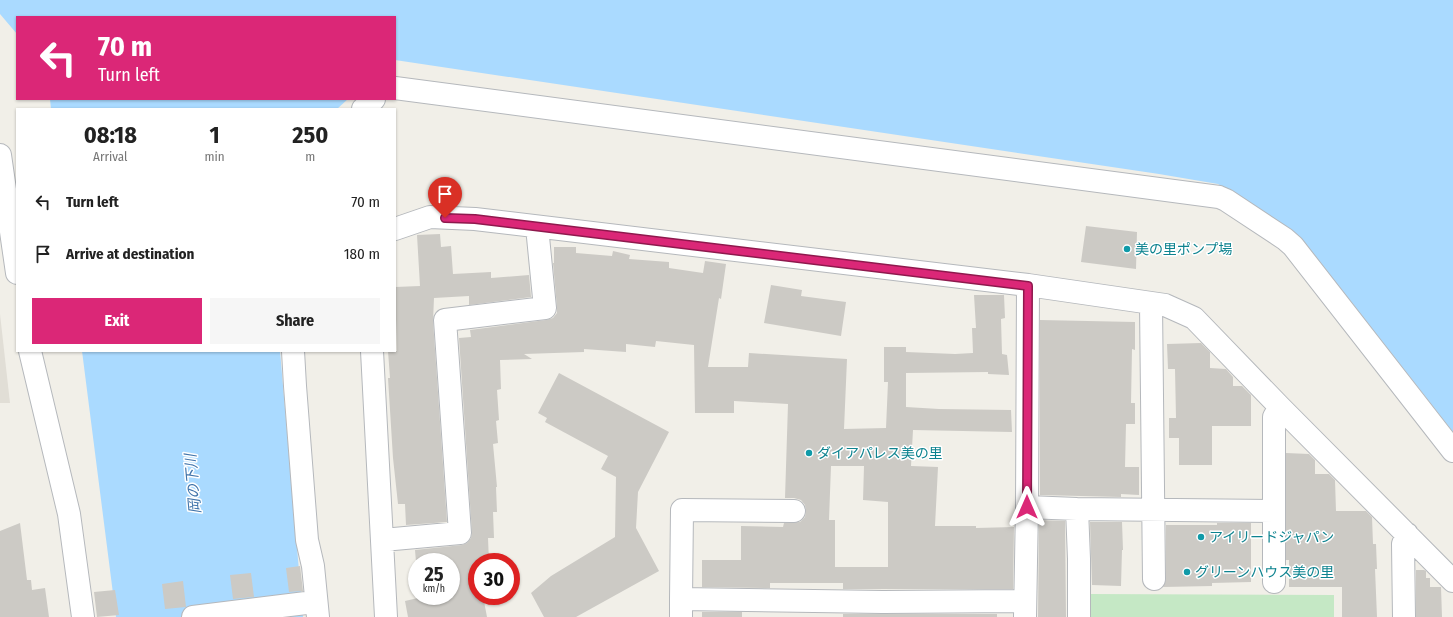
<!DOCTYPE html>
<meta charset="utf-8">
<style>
:root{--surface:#fff;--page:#f6f6f6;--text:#222;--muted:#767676;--accent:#db2777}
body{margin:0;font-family:"Fira Sans Condensed","Noto Sans JP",sans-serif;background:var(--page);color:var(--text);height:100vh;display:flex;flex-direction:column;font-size:15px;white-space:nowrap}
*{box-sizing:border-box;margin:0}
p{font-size:13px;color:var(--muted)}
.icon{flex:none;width:22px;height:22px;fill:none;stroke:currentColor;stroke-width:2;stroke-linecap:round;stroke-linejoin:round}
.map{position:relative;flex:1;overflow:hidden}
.sheet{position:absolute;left:16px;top:108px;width:380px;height:244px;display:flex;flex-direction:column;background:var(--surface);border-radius:0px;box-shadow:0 1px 3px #0004}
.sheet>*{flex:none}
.top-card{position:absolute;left:16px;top:16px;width:380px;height:84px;border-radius:0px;box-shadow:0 1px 3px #0004;background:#db2777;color:#fff;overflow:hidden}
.speed{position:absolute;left:408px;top:553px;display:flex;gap:8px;font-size:20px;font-weight:700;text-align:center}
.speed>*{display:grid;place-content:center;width:52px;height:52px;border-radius:50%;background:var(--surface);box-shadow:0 1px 3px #0004;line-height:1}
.speed small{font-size:10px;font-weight:400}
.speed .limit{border:6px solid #d22;background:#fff;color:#111}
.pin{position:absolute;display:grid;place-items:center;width:34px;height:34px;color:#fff;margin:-41px -17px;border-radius:50% 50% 50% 0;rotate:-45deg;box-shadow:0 0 4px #0007}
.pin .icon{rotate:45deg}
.me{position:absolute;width:44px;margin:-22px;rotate:0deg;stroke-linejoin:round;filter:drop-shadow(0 0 3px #0008)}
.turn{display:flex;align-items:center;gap:14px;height:84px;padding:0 16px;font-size:18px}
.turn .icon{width:52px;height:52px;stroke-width:2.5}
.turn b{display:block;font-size:28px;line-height:34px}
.eta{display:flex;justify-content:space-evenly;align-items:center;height:68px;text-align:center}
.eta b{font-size:24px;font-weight:700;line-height:28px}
.action{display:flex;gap:8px;margin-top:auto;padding:8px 16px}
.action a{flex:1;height:46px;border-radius:0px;background:var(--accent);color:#fff;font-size:16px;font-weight:700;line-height:46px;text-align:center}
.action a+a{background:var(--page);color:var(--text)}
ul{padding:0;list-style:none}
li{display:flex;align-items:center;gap:12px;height:52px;padding:0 16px}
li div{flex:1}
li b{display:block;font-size:15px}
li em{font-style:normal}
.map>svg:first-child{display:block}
</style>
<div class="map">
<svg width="1453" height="617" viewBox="0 0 1453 617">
<rect width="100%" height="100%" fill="#f1efe8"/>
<path fill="#e1ded6" d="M0,314l10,89h-10z"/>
<path fill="#c5e8c5" d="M1089,594l245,1v22h-245z"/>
<path fill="#aadaff" d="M0,0h1453v432l-151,-193 -84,-55 -59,-10 -764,-114v-43h-378v17l-17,-20z
M50,99h298l-11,10h-286z
M82,351h198l23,266h-187z"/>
<path fill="#cccac5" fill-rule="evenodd" d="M1086,226l51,6 -1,37 -55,-7z
M440,234l1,13 10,-1 2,28 38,-2v6l38,-3 2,22 -62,8v-9l-35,2 -1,23 14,201 -41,3 -1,-21h-7l-5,-46 -5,-80h2l-2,-27h9l-2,-64 25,-1 -3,-51z
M554,247h22v6l36,3 1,-5 17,4 -1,4 40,3v6l34,5 2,-12 21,3 -5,35 -2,-1 -11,69h40l1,-14 98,6 -3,70 42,-1 2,-46h-4v-35h22v5l49,2 18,-1 -1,-25h4l-2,-33h30l1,23 -4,1 1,35 5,1 2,20 -21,-1v-2l-82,1v34l33,2 72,1 1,22 -99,-2 -2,36 27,1 -3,59h41v2l38,-1 -1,62h-170v-6h-73v5l-68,-1v-27h39v-34l42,1 1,-4 16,-1 5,-5 1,-6 -1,-6 -4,-5 -7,-2h-9l3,-94 -54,-3v12h-39l-1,-68 -38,-4 -1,6 -29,-3v8l-42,-3v3l-60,2 8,5 -32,1 1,29 -4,1 2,30 -3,1 2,22 -5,1 4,43h-1l1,25h-4l1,26h-6l1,24h-12v34h6l4,21h-79l-3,-16 13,-3v-2h33v-4l2,-1 -1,-29h-36l-1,-12 47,-5 5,-2 4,-5 1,-5 -13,-195 12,-1 -1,-7 76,-10 7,-2 4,-5v-6l-4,-44h1zM831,466h33l-1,34 25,2v65h-53v-47h-6z
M771,285l31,5 -1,6 45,6 -5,34 -77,-13z
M1040,320l95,2v28l-3,-1 -1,54h4v21h-9l-1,43h14v28l-18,-1v3l-81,-2z
M1201,343l9,9v16l16,1 7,8v9h9l9,9v31h-39v39h-33v-27h-10v-20h7l-1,-49h-7l-1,-25z
M559,373l110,59 -31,60 -2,36 23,43 -83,46h-32l-13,-24 20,-17 64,-39 1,-60 -15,-8 7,-13 -63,-34 2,-4 -9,-5z
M1286,453l23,1 6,6v14h14l6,6 1,31h30l6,6 1,27h3l1,25h-2l2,48h-35v-30h-53v-27h-3z
M1039,520l26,1 1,96h-28z
M1090,522h32l1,28h-1l-1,36 -29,-1z
M20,523l7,57h4l1,10 13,-2 4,29h-49v-86z
M1217,523h34v59l-39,1v3l-49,1 3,-8v-54h51z
M300,566l3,25 -14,1 -3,-24z
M1416,570h8l2,1v7h4v9h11l1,30h-26z
M251,573l3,24 -21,2 -3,-24z
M183,581l3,26 -21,2 -3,-25z
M115,590l4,25 -22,2 -3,-25z
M702,612h40v5h-40z
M843,614h154v3h-154z"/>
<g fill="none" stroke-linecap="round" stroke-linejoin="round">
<defs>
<path id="minor" d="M395,88l824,109 7,3 59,39 8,7 160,205
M363,109l11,-10
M0,155l17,118
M395,229l35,-12 45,2 553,66 137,20 29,13 86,89 173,174
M1151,304l3,275
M30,351l39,163 14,103
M293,351l2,35 12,154 6,26 5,51
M372,351l14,266
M1027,507l50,2 197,2
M1077,509l2,50v58
M383,540l77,-7 -15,-213 100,-12 -8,-81
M1274,582v-165l6,-10
M681,599l1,-89 112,1
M193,617l113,-14
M681,617v-18l202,3 142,-1
M1025,617l2,-110 1,-222
M1404,617l-1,-73 4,-10"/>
</defs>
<use href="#minor" stroke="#b5b8bc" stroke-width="24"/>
<use href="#minor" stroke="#fff" stroke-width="22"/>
</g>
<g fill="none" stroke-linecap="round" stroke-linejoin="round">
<defs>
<path id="route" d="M445,218l30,1 553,67 -1,221"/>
</defs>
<use href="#route" stroke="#8e194d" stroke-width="10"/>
<use href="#route" stroke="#db2777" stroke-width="7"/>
</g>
<g fill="#0f9aa8" stroke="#fff" stroke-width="1.5">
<circle cx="1127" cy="249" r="4"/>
<circle cx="809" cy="453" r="4"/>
<circle cx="1201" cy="537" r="4"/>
<circle cx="1187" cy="572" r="4"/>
</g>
<g text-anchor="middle" stroke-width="3" stroke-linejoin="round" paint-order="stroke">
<g font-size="14" fill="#0d838f" stroke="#fff" text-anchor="start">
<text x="1135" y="254">美の里ポンプ場</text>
<text x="817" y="458">ダイアパレス美の里</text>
<text x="1209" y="542">アイリードジャパン</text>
<text x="1195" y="577">グリーンハウス美の里</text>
</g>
<g font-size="15" font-style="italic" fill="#4174aa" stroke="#fff">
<text transform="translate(193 484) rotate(-95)" y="5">岡の下川</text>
</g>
</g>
</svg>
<div class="speed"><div>25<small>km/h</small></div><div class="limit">30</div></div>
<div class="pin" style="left:445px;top:218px;background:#d93025"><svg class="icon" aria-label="arrive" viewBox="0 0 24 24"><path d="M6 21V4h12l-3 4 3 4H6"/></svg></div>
<svg class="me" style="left:1027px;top:507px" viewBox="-20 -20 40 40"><path d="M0-17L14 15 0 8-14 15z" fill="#db2777" stroke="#fff" stroke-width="4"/></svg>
<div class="top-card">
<div class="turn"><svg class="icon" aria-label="left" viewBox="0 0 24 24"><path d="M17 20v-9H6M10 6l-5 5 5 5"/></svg><div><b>70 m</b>Turn left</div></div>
</div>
<section class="sheet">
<div class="eta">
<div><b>08:18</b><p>Arrival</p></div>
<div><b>1</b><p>min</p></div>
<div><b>250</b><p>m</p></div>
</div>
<ul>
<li><svg class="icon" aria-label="left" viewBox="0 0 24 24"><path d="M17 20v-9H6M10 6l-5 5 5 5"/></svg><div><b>Turn left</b></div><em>70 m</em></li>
<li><svg class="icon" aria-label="arrive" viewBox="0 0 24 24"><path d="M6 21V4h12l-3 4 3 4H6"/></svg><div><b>Arrive at destination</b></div><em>180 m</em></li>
</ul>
<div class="action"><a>Exit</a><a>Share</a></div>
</section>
</div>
